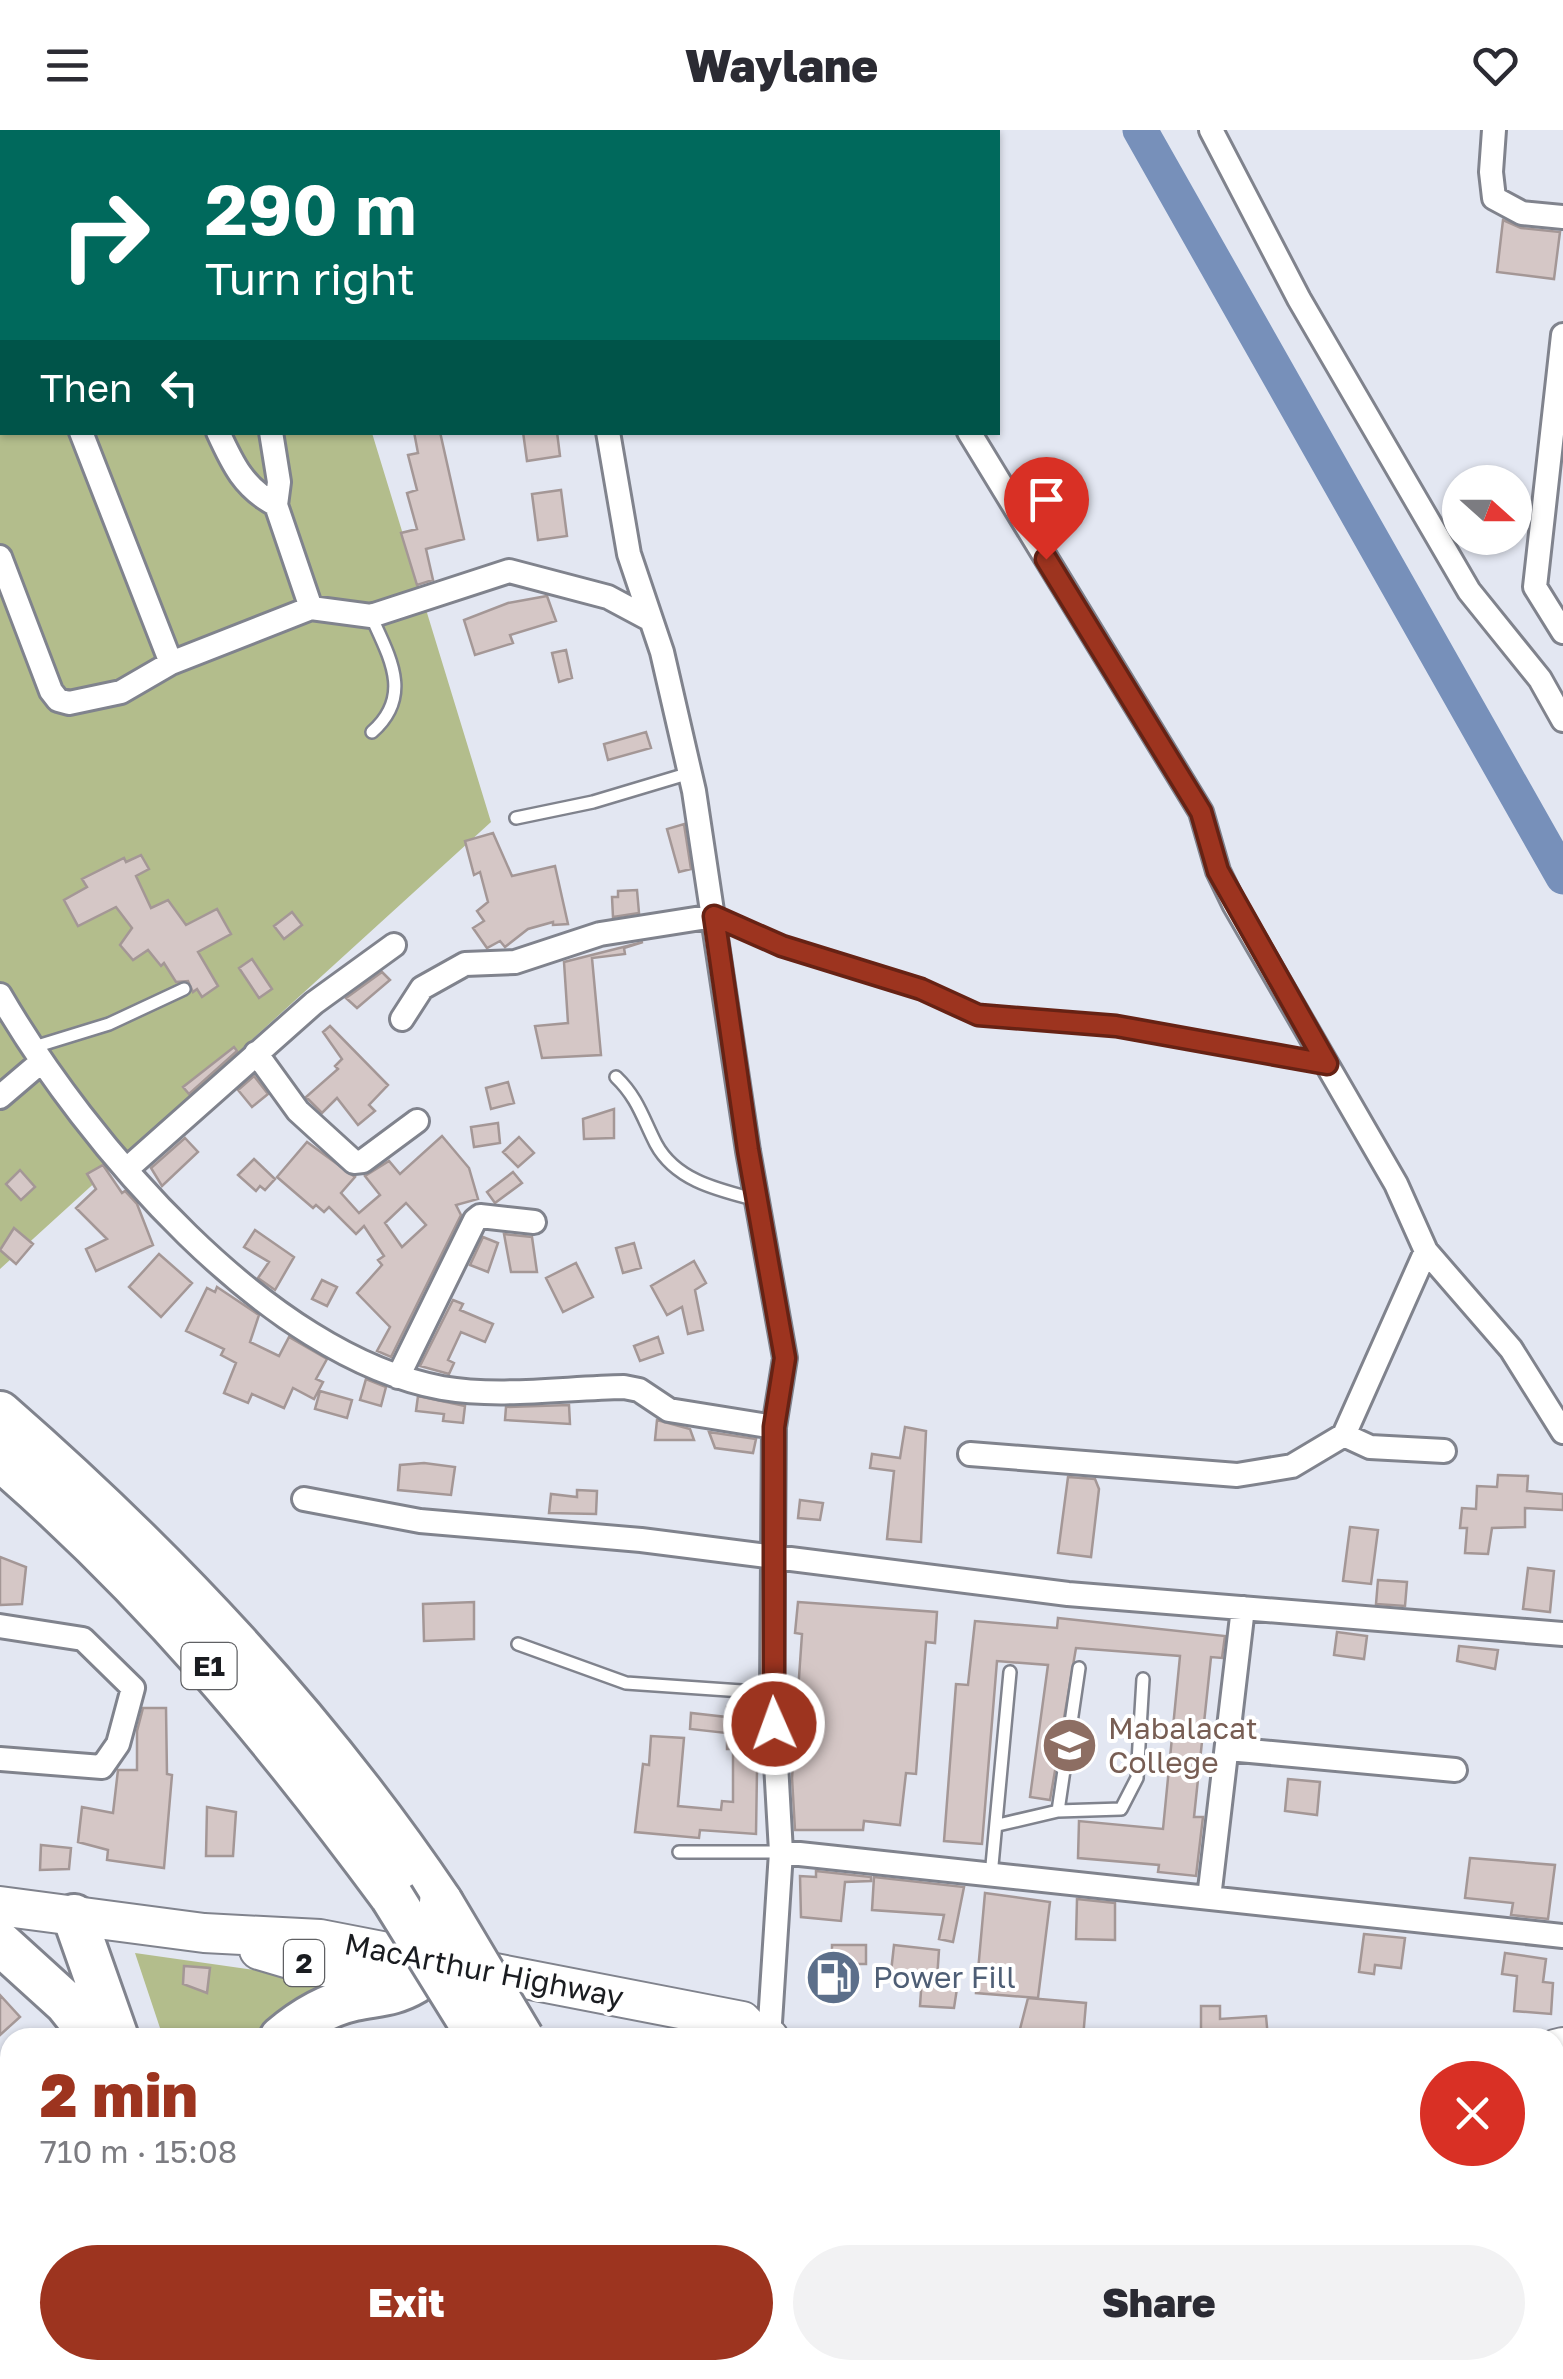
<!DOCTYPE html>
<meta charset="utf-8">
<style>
:root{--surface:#fff;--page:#f2f2f3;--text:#2b2b33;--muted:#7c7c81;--accent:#9d341f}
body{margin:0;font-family:"Golos Text",sans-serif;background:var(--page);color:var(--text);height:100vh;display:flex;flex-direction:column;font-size:38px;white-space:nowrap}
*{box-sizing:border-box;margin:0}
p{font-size:32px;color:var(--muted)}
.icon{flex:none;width:55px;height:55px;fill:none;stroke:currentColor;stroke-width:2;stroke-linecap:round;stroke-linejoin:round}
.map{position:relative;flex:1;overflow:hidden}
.drawer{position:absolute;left:0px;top:1898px;width:1565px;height:352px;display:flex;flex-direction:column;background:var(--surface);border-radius:30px 30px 0 0;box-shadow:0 2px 8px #0004}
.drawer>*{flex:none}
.guide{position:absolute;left:0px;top:0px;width:1000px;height:305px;box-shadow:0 2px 8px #0004;background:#00695c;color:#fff;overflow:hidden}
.needle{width:65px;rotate:111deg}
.buttons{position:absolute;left:1442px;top:335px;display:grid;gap:20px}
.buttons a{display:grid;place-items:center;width:90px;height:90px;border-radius:50%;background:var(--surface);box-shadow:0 2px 8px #0004;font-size:50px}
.pin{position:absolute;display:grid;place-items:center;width:85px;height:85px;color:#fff;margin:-102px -42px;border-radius:50% 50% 50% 0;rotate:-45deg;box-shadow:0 0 10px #0007}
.pin .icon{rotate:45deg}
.me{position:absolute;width:110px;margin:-55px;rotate:358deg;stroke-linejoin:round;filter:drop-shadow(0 0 8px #0008)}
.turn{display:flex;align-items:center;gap:35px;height:210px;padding:0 40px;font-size:45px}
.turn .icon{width:130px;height:130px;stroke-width:2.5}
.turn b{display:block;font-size:70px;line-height:85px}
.then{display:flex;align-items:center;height:95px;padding:0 40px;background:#0003;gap:20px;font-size:38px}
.round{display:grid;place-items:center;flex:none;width:105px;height:105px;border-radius:52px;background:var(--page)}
.headline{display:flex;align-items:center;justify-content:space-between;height:170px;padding:0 40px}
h1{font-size:60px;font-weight:800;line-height:75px;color:var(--accent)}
.cta{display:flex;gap:20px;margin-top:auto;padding:20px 40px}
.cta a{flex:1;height:115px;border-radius:60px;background:var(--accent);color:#fff;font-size:40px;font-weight:800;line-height:115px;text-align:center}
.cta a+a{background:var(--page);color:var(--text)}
header{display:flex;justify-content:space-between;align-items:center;height:130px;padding:0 40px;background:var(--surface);font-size:45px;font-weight:800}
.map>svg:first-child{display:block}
</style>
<header><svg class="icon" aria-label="menu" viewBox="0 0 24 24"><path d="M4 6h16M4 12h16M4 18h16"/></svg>Waylane<svg class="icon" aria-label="heart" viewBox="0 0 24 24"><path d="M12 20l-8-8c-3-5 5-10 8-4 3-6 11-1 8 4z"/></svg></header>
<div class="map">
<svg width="1563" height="2249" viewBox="0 0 1563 2249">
<rect width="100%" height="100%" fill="#e3e7f2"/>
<path fill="#b3bd8c" d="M0,0h279l-277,2v300l370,1 119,389 -491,447z
M135,1823l226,32 -92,52h-106z"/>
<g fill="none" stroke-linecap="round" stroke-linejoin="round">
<path stroke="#7790ba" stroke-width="35" d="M1140,0l423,747"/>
</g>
<path fill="#d5c7c6" stroke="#a49796" stroke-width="2.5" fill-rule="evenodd" d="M1503,90l18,8 39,4 -6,47 -57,-7z
M414,302h26l24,107 -38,10 7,31 -16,5 -16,-52 16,-4 -10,-36 10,-3 -9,-35 10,-2z
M523,302h34l3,24 -33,5z
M561,360l6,46 -29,4 -6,-46z
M547,466l9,25 -46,14 3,8 -38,12 -11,-35 44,-17z
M566,520l6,28 -13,4 -7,-29z
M646,602l5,16 -43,12 -4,-16z
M684,694l7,45 -12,3 -12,-43z
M493,703l19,43 43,-10 13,58 -15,1v-3l-25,7 -23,18 -5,-6 -13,7 -14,-20 11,-7 -7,-10 11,-9 -8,-30 -6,3 -9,-34z
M141,725l8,14 -13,7 15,32 17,-8 18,25 31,-16 14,25 -33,18 20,34 -16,11 -5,-8 -4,3 -5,-11 -12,1 -12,-19 -3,3 -13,-16 -15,10 -13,-15 12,-17 -16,-21 -38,19 -14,-26 23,-13 -5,-8 42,-21 2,4z
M637,760l2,23 -26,4 -1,-20h6v-6z
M292,782l10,13 -18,14 -10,-13z
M643,812l-19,6 1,6 -33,4 9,97 -59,3 -7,-32 33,-3 -4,-61z
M252,829l20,30 -13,9 -20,-30z
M382,842l8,8 -33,28 -11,-10z
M330,896l58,59 -19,20 6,6 -17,14 -21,-27 -15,15 -16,-16 32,-28 -3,-3 7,-7 -19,-27z
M234,917l3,4 -48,43 -6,-7z
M254,946l14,18 -16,13 -14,-17z
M508,952l6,21 -23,6 -5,-21z
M614,979v29l-30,1 -1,-20z
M498,993l2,20 -26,4 -3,-20z
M442,1006l27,32 9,31 -22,6 5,10 -70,142 -14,-6 13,-24 -33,-34 25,-28 -4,-5 6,-4 -20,-30 -8,8 -27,-27 -5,5 -8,-7 -3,3 -36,-31 30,-35 48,35 -14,16 18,20 21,-18 -15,-19 24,-15 11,13zM406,1073l20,22 -24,22 -17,-24z
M519,1007l15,16 -16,14 -15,-15z
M185,1008l13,14 -36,34 -11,-18z
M254,1029l21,20 -10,11 -5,-4 -4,5 -18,-16z
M103,1035l19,28 3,-2 12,13 16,41 -57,26 -10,-22 21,-10 -31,-31 20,-19 -9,-15z
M20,1040l15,17 -14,13 -15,-16z
M513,1042l9,11 -27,20 -8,-11z
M14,1098l19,16 -17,20 -16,-14z
M255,1100l39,27 -19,33 -17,-12 11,-16 -25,-15z
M504,1104l28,3 5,35h-26z
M483,1107l15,6 -10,29 -18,-7z
M634,1113l7,25 -18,5 -7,-25z
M159,1124l33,29 -31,34 -32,-30z
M694,1131l12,22 -11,7 8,40 -15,4 -6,-27 -15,8 -16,-29z
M576,1133l17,34 -30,15 -17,-34z
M322,1150l15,7 -10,19 -15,-7z
M217,1157l42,28 -9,27 29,14 10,-19 38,22 -11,20 7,3 -9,17 -21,-11 -9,20 -32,-14 -4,9 -24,-10 12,-30 -15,-8 3,-6 -38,-18 21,-43 8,4z
M453,1170l10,4 -3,6 33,14 -8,18 -24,-10 -13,28 6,3 -5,11 -29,-8z
M658,1207l5,16 -23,8 -6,-15z
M366,1249l20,8 -5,19 -21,-6z
M320,1261l32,9 -5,18 -32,-9z
M418,1266l47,10 -2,17 -20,-2 1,-7 -28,-3z
M569,1275l1,19 -65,-4 1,-13z
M657,1290l33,9 4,11h-39z
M905,1297l21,4 -5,111 -34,-3 7,-68 -24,-3 2,-14 28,4z
M709,1302l47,7 -3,14 -38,-5z
M424,1333l31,4 -4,28 -53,-5 2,-25z
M1498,1345l30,1 -1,15 36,3v16l-38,-2v19l-33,1 -4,26 -23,-1 2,-25h-7l2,-20 14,1 1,-23 20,1z
M1068,1347l27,2 4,10 -8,68 -33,-4z
M577,1360l20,1 -1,23 -47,-1 2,-19 26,3z
M800,1370l23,3 -3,17 -22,-2z
M1350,1397l28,3 -7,54 -28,-3z
M0,1427l26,10 -4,37 -22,1z
M1528,1438l26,3 -4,41 -27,-3z
M1378,1450l29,2 -2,24 -29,-2z
M474,1472v37l-50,2 -1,-37z
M798,1472l139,10 -2,31 -9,-1 -10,132 -10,-1 -6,52 -36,-4 -1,9h-68l-3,-52 10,-144 -7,-1z
M1058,1488l167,18 -3,22 -11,-1 -17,160h9l-7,59 -38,-4 1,-7 -81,-7 1,-37 84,8 17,-173 -104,-8 -26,152 -20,-3 18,-132 -51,-4 -15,183 -38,-3 12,-157 12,1 7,-64 82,7z
M1337,1502l30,4 -3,23 -30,-4z
M1459,1516l39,4 -3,19 -38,-8z
M727,1577l31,1 -2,126 -56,-4 -1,8 -64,-6 8,-68 6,1 2,-29 33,2 -6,68 43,4 1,-9 11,1v-53h-6v-16l-37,-4 1,-16 36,4z
M143,1578h23l1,66 5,1 -8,93 -57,-8 1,-10 -30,-8 4,-35 31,6 5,-43h19v-39z
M1288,1649l32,3 -3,33 -32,-4z
M207,1677l29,5 -3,44h-27z
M41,1715l30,3 -2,21 -29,1z
M1470,1728l85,7 -7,54 -37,-4 2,-12 -48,-5z
M816,1741l55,6v4l-26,1 -4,39 -40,-4 -1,-41 16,1z
M874,1747l90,10 -11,55 -14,-3 5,-24 -72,-5z
M985,1763l65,9 -12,96 -62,-5z
M1077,1769l38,4v37l-39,-1z
M1364,1804l41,4 -4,30 -26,-3 -1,9 -15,-2z
M832,1815h34v19h-34z
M894,1815l45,5 -2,29 21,3 -4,26 -34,-2 2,-30 -31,-4z
M1505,1823l41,6 -3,23 10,1 -2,31 -37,-3 3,-35 -15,-2z
M184,1836l26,2 -3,25 -24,-9z
M0,1865l20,22 -20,18z
M1028,1868l58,5 -3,35h-54v-4l-10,-1z
M1201,1876h19v13l46,-3 2,22h-21l-1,-6h-45z"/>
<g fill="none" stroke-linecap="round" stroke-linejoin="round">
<defs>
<path id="service" d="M371,486c19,42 42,80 1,116
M516,688l77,-16 97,-29
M714,786l68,30 139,43 58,26 136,11 212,38
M31,918l78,-24 75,-35
M616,947c22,21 27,42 40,67 20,37 63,46 101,56
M518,1514l108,39 146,10
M1058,1681l21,-143
M998,1695l60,-14 63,-2 16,-31 6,-99
M679,1722h102
M991,1746l19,-204
M1013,2249l1,-9"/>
<path id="minor" d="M113,0l1,2
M405,0l1,2
M560,0l1,2
M784,0l2,2
M1211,0l88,169 170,292 71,88 23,41
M1494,0l-3,42 3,26 28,15 41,4
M0,67l2,8
M0,135l2,-1
M1563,205l-28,252 28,45
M81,302l90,231
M218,302c15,33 26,56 58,73l35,103
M271,302l8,50 -3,23
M608,302l21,122 33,98 32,139 54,360 37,207 -11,69 -2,266 9,159 -12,186
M969,302l232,380 17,59 16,33 162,280 30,67 85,98 52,83
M0,427l51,134 7,9 11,3 52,-11 50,-29 140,-55 60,8 138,-45 99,26 43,23
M0,865c86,148 267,361 442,393 58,10 123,0 182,-1l15,3 30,20 105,17
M402,889l20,-31 43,-24 50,-2 85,-28 114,-18
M256,923l42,58 56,51 9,-1 54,-40
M0,967l41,-35
M128,1038l186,-165 80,-58
M398,1247l77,-157 5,-4 54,6
M1344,1305l26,12 74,4
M970,1324l267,21 55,-9 52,-31 82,-184
M304,1369l116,22 221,19 427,54 495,40
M0,1496l83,13 50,49 -15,56 -16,23 -102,-8
M1228,1619l227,21
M781,1722l782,84
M1209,1768l34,-290
M1555,2156l8,1"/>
<path id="trunk" d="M0,1776l204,27 116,6 422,82 14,14 13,3
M259,1820l51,15 81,12
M1555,1919l8,-2"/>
<path id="motorway" d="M0,1283c167,146 317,305 441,489
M0,1329c152,131 273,277 392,438
M74,1786l43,122
M0,1813l66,60 28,35
M281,1908c21,-18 46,-33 73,-39 24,-5 39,-4 61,-17
M193,2240v9
M633,2240l4,9
M673,2240l3,9
M159,2249v-9"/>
</defs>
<use href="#service" stroke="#80838d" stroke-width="16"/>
<use href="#minor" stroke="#80838d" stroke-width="28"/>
<use href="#trunk" stroke="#80838d" stroke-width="42"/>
<use href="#motorway" stroke="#80838d" stroke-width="48"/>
<use href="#service" stroke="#fff" stroke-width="11"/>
<use href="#minor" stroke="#fff" stroke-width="22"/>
<use href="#trunk" stroke="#fff" stroke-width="38"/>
<use href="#motorway" stroke="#fff" stroke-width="42"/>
<defs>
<path id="motorway-bridge" d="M392,1767l85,137
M441,1772l81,136"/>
</defs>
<use href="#motorway-bridge" stroke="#80838d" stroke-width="48" stroke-linecap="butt"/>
<use href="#motorway-bridge" stroke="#fff" stroke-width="42"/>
</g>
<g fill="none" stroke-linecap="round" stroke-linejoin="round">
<defs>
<path id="route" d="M774,1594v-297l11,-69 -37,-208 -34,-234 68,30 139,43 57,26 138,11 211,38 -109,-193 -17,-59 -155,-253"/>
</defs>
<use href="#route" stroke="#662214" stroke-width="25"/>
<use href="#route" stroke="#9d341f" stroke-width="18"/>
</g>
<defs>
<symbol id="university-disc" viewBox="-11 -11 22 22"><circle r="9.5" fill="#8d6e63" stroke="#fff"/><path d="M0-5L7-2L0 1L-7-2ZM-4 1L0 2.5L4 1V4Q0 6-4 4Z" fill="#fff"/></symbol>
<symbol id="fuel-disc" viewBox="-11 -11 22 22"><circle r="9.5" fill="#5c6f8a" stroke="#fff"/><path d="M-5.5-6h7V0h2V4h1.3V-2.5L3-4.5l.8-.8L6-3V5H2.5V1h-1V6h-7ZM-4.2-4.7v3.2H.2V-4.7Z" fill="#fff"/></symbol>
</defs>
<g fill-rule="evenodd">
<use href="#university-disc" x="1038" y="1584" width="63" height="63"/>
<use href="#fuel-disc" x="802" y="1816" width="63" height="63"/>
</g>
<g text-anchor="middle" stroke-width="8" stroke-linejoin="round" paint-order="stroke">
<g fill="#fff" stroke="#5f6063" stroke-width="2.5">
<rect x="181.5" y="1513" width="55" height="46" rx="8"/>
<rect x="284" y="1810" width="40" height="46" rx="8"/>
</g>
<g font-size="28" font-weight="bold" fill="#1a1c20">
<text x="209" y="1546">E1</text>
<text x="304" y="1843">2</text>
</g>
<g font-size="30" fill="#785e54" stroke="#fff" text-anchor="start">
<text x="1108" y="1609">Mabalacat<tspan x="1108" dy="34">College</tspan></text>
</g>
<g font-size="30" fill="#1a1c20" stroke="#fff">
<text transform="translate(484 1841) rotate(11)" y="10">MacArthur Highway</text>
</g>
<g font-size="30" fill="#4e5e75" stroke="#fff" text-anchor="start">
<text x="873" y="1858">Power Fill</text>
</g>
</g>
</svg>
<div class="buttons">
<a><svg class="needle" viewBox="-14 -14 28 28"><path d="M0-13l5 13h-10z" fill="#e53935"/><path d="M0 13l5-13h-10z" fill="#7c7c81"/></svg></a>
</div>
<div class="pin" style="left:1046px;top:429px;background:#d93025"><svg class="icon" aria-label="arrive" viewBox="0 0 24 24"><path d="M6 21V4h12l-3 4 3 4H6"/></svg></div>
<svg class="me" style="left:774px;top:1594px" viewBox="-20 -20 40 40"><circle r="17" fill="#9d341f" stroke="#fff" stroke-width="3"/><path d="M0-11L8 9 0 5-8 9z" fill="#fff"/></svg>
<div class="guide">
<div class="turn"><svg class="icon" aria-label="right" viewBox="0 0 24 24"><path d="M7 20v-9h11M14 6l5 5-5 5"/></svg><div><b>290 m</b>Turn right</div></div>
<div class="then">Then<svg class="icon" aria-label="left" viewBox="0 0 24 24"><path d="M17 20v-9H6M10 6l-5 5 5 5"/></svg></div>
</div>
<section class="drawer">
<div class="headline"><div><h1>2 min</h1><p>710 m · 15:08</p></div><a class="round" style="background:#d93025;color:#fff"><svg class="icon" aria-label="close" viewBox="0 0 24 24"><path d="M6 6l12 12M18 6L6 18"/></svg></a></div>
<div class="cta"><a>Exit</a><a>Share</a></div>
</section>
</div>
